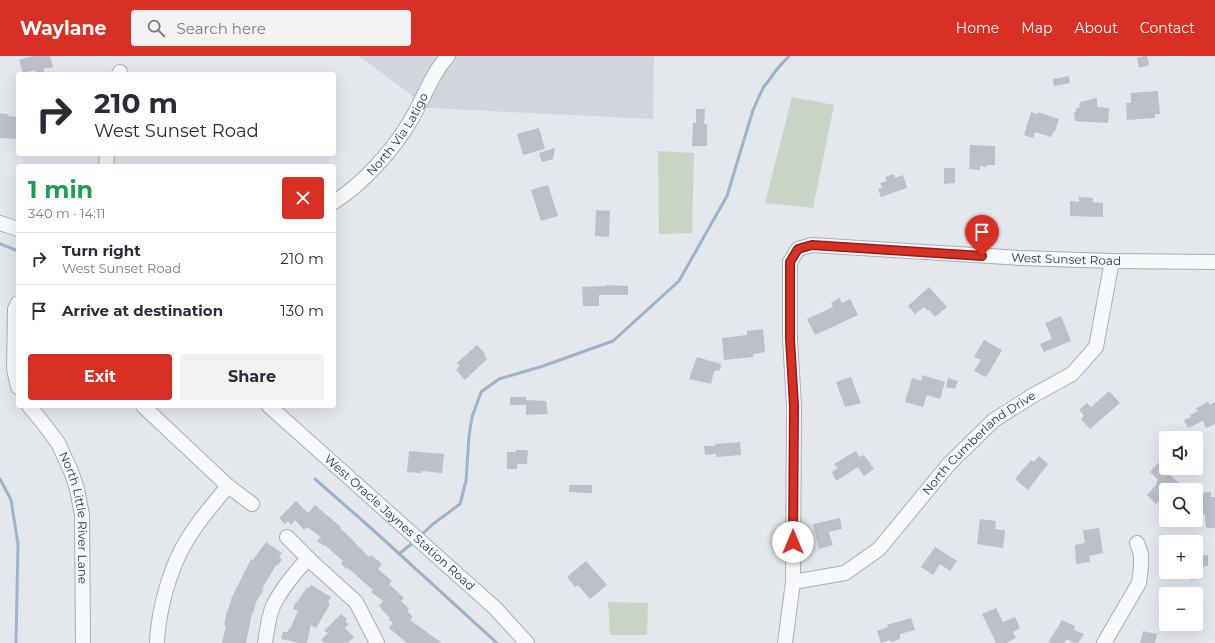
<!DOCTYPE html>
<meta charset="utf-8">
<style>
:root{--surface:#fff;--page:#f2f2f3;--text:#2b2b33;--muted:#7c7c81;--line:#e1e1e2;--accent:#d93025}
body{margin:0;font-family:Montserrat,sans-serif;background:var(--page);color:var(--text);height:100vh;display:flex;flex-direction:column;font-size:15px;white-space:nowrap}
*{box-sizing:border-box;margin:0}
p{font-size:13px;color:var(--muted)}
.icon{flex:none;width:22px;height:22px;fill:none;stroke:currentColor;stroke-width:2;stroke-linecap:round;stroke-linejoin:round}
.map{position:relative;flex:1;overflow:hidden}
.panel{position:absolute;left:16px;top:108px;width:320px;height:244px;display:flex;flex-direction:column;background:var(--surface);border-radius:4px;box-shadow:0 4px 16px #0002}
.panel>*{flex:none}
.guide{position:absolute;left:16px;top:16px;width:320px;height:84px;border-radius:4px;box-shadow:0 4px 16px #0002;background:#fff;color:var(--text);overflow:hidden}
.fabs{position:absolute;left:1159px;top:375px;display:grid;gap:8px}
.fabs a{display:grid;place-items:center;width:44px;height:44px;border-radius:4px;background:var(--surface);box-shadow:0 4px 16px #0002;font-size:20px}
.pin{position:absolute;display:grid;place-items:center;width:34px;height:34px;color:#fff;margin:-41px -17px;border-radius:50% 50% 50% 0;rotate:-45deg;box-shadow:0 0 4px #0007}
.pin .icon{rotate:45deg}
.me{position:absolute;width:44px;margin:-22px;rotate:0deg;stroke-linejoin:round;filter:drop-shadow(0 0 3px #0008)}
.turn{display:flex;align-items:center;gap:14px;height:84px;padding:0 12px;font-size:18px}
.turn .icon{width:52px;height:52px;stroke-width:2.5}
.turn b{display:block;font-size:28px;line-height:34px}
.round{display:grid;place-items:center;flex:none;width:42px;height:42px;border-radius:4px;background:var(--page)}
.summary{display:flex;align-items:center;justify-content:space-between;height:68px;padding:0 12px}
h1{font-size:24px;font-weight:700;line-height:30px;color:#1e9e55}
.primary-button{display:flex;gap:8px;margin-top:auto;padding:8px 12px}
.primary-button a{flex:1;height:46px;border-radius:4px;background:var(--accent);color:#fff;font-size:16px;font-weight:700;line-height:46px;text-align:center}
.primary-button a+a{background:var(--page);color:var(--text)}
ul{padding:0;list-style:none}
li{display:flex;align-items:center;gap:12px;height:52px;padding:0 12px;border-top:1px solid var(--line)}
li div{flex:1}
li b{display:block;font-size:15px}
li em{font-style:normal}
header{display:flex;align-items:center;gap:24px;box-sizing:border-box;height:56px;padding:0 20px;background:var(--accent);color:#fff}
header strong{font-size:19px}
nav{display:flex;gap:22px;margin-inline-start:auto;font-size:14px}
.search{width:280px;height:36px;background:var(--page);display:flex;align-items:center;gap:10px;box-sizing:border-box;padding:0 14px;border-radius:4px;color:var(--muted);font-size:15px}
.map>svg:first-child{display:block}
</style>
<header>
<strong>Waylane</strong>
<div class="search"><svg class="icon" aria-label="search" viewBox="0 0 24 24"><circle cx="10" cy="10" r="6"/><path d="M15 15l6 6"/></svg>Search here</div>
<nav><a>Home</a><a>Map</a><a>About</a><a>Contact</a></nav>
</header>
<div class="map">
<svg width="1215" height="587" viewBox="0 0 1215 587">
<rect width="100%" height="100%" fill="#e4e7ec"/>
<path fill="#d2d6de" d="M359,0h295l-1,63 -224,-11z"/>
<path fill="#c9d6c5" d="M792,41l42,8 -21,103 -48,-5z
M658,95l36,2 -2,80 -33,1z
M608,546l40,1 -1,32h-37z"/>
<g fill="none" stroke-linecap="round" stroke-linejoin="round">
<path stroke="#9fb4cc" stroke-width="3" d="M0,188l18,7
M0,423l11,21 7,44 -2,99
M315,423l57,50 125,114
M420,480l13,-12 27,-20 6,-23 3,-45 3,-19 9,-25 18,-13 44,-13 70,-25 66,-60 48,-85 26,-86 10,-22 15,-20 11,-12
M399,498l16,-13"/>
</g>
<path fill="#bbc0ca" d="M32,0h18l3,11 -10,2 1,3 -8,2 -1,-4 -12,3 -4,-13z
M1144,0h3l2,9 -10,3 -2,-10z
M1069,20l1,7 -16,3 -1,-7z
M1158,35l2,23h-5v4l-28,2 -1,-17h5v-10z
M1097,42v9l12,1 -1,15 -33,-2 -1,-9h2v-4h3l1,-6z
M696,53h9l-1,15h3v22h-15l1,-23h3z
M1031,56l6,2 1,-2 21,7 -4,12 -1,-1 -3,7 -16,-5 -2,6 -9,-3z
M0,57l8,1v2l10,1v22l-18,-1z
M539,72l6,21 -22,6 -6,-21z
M970,89l25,1v19h-9v2l-6,-1v4l-11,-1z
M555,92l-2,11 -11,3 -3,-9z
M944,112h11v15l-11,1z
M894,118l1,4 8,-3 4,13 -26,9 -3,-8 4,-1 -2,-5 7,-2 -2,-4z
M548,129l10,31 -17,5 -10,-31z
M1079,141l14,1v4l10,1v14l-33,-1v-15l9,1z
M596,154l14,1 -1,26 -14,-1z
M606,229l22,1v9h-29v11h-16l-1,-19 24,-1z
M929,231l18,20 -12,10 -6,-7 -1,1 -4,-4 -9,7 -7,-8z
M839,242l3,5 8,-4 8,16 -43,20 -8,-16 26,-12 -2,-4z
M1061,260l10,25 -27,11 -4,-8 12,-5 -7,-16z
M763,273l2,23 -12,2v3l-29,3 -2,-22 25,-3v-4z
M984,284l18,10 -16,27 -12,-6 7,-11 -7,-3z
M477,289l8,9 -1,1 3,4 -22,21 -9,-10 4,-4 -3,-3z
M697,301l24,7 -1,6 -6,1 -3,13 -22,-5z
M922,319l23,7 -5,17 -13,-4 -4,12 -18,-5 7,-24 9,3z
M851,321l10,26 -16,4 -9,-25z
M948,322l10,3 -3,8 -9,-2z
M1109,335l11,12 -30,26 -9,-10 3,-3 -5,-6 8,-7 4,4z
M510,341h16v8h-16z
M526,344l20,1 2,13 -22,1z
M1208,346l2,3 5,-3v22l-9,4 -3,-7 -15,7 -4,-8 7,-3 -1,-2 9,-4 -4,-2z
M740,386l1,13 -25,2v-3l-11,1 -1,-9h11v-2z
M516,394h12l-1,14h-10v5h-10v-17h9z
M409,395l35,3 -2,19 -20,-2 -1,2 -14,-1z
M856,395l3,6 5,-2 10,14 -10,7 -6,-9 -22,14 -4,-9 6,-4 -4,-4z
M1039,400l9,8 -20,26 -13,-11 16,-19 3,2z
M1158,407l28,27h-20v4l-10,10 -9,-9 10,-11 -1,-1 2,-3 -8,-8z
M569,429h23v8l-23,-1z
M1211,436v5h4v31h-9l-1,-14 -6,1 -2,-22z
M296,445l12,12 7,-8 26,22 -1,1 13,12v1l16,16 2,-2 11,9 -4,5 14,12 -3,3 15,14 -3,3 8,8 -2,2 6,6 -3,3 32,23h-35l-18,-15 4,-5 -4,-3 1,-2 -9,-9 1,-1 -3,-2 4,-5 -12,-9 2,-2 -7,-6 -18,-16 -1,1 -6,-5 2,-3 -18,-16 -1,1 -7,-5 4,-4 -14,-10 -3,3 -9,-10 -4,5 -3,-4 -3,3 -6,-6z
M840,462l2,11 -13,3 4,13 -14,4 -6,-25z
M980,463l16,2 -1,8 10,1 -2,18 -26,-4z
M1099,472l4,25 -14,3 1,6 -14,2 -1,-19 10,-2 -2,-13z
M266,486l16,11 -3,4 3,3 -5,6 -1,-1 -14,24h2l-8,13 -3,11h-1l-6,30h-24l4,-18h-2l2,-10 6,-18 19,-38 2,1z
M935,491l22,14 -7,10 -10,-7 -7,11 -12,-8z
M1208,499v11l-12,1v-11z
M586,505l21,24 -17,14 -12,-14 -3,2 -8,-10z
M1188,516h14v7l-13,1z
M311,529l20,12 -3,5 2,2 -14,24 -5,-3 -4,18h-7l-19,-4 2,-7h5v-3h2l8,-18 -5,-2 3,-7h1l10,-15 2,1z
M996,552l7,14 12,-5 5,11 -7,4 3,6 -10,5h-10l-14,-29z
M341,558l6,5 -2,3 4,2 -4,4 9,9 -6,6h-23l-4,-3 7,-7 -4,-2z
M911,562l4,12 -15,4v5l-9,3 -1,-2 -9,3 -4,-12 11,-4 -1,-2z
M1062,564l13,6 -1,4 10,4 -6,9h-4l-7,-4 -3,4h-16z
M1143,575l14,3 -2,9h-15z"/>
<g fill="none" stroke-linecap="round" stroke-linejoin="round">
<defs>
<g id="minor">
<path d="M119,18l1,-2"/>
<path d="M106,110l1,-12"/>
<path id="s1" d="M334,146c29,-18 60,-53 77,-82 12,-20 21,-47 37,-64"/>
<path d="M0,167l18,6"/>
<path d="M18,247l-3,6 -1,60 4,18"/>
<path id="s2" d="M29,350l15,18 14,19 13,28 6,18 5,26 1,128"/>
<path d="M143,350l85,80 24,18"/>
<path id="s3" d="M269,350l226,202 32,35"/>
<path d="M287,481l27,27 42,38 21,41"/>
<path id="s4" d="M793,526l52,-9 34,-24 70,-85 45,-44 38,-24 40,-22 24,-27 16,-86"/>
<path d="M157,587c1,-27 9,-59 20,-84 12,-27 32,-50 51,-73"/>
<path d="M265,587c2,-12 3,-25 8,-37 9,-18 22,-33 35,-48"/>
<path id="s5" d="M785,587l8,-61 1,-176 -4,-67v-77l8,-13 14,-4 209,13 91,3 103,1"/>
<path d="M1104,587l35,-60 2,-17v-12l-4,-11"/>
</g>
</defs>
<use href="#minor" stroke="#a9aeb7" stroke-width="16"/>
<use href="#minor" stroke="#f7f8fa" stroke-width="14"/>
</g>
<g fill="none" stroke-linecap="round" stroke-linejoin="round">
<defs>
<path id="route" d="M793,486l1,-136 -4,-67v-77l8,-13 14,-4 170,11"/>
</defs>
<use href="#route" stroke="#8d1f18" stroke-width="10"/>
<use href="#route" stroke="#d93025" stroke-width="7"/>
</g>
<g text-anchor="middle" stroke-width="3" stroke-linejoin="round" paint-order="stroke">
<g font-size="12" fill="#2b3445" stroke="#f4f6f9">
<text dy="4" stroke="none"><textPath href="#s1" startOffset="94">North Via Latigo</textPath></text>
<text dy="4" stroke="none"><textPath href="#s5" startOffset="666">West Sunset Road</textPath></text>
<text dy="4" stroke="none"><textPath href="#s4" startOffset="241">North Cumberland Drive</textPath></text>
<text dy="4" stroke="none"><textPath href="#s2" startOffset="125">North Little River Lane</textPath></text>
<text dy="4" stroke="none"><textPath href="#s3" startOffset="175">West Oracle Jaynes Station Road</textPath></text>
</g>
</g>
</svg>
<div class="fabs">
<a><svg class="icon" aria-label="sound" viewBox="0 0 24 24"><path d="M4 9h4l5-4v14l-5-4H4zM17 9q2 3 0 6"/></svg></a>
<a><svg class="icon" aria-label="search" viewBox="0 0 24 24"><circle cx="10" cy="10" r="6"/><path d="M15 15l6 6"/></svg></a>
<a>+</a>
<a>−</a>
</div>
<div class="pin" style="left:982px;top:200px;background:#d93025"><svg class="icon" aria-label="arrive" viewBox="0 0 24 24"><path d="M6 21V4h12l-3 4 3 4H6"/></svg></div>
<svg class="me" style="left:793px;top:486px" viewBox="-20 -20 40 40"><circle r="19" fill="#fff"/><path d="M0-13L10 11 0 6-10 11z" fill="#d93025"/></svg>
<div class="guide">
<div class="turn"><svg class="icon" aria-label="right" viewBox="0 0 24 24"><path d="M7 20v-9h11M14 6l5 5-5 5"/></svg><div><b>210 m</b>West Sunset Road</div></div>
</div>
<section class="panel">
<div class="summary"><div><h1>1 min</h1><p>340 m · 14:11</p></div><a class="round" style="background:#d93025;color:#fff"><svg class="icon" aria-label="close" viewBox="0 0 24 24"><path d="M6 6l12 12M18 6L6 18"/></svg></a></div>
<ul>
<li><svg class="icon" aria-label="right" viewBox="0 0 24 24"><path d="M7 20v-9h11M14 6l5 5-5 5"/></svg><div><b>Turn right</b><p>West Sunset Road</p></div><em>210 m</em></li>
<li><svg class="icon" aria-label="arrive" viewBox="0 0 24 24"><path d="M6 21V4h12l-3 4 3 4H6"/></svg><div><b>Arrive at destination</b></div><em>130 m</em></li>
</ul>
<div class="primary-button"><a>Exit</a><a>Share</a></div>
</section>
</div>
